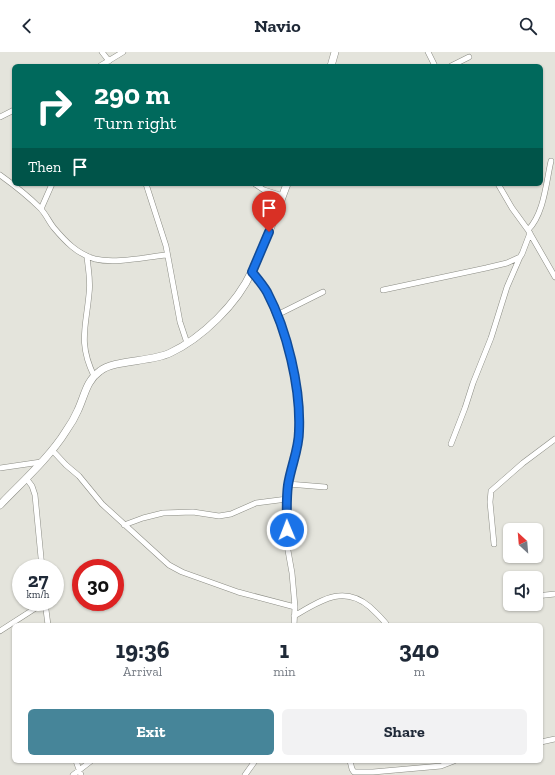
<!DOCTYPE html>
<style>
:root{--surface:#fff;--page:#f2f2f3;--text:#1f2937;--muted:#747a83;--accent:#468599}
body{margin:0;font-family:"Zilla Slab",serif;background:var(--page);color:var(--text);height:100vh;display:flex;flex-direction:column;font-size:15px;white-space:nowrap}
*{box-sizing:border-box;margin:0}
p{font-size:13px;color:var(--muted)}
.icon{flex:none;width:22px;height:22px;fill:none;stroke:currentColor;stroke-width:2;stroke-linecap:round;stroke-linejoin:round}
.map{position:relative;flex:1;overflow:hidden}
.drawer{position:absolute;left:12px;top:571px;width:531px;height:140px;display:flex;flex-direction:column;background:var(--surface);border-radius:6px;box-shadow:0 1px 3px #0004}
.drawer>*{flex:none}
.banner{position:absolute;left:12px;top:12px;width:531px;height:122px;border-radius:6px;box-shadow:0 1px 3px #0004;background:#00695c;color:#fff;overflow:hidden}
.needle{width:26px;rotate:334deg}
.controls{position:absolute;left:503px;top:471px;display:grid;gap:8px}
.controls a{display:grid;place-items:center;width:40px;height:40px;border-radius:6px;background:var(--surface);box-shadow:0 1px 3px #0004;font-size:20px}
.speed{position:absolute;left:12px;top:507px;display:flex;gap:8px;font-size:20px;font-weight:700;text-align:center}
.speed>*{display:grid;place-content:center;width:52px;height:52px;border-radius:50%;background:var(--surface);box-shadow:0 1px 3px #0004;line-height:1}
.speed small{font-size:10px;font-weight:400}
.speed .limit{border:6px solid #d22;background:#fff;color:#111}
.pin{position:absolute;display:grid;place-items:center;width:34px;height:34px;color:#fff;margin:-41px -17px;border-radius:50% 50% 50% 0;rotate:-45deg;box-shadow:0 0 4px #0007}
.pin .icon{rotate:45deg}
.me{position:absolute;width:44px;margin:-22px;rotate:359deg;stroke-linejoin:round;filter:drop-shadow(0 0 3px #0008)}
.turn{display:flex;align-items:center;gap:14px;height:84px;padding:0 16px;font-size:18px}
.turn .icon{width:52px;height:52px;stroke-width:2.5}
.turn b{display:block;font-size:28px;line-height:34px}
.then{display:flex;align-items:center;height:38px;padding:0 16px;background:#0003;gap:8px;font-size:15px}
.eta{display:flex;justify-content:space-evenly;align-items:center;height:68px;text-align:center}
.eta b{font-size:24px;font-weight:700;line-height:28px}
.primary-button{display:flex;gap:8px;margin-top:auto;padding:8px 16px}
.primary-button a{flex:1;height:46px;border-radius:6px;background:var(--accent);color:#fff;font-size:16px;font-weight:700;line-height:46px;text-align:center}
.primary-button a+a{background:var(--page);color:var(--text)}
header{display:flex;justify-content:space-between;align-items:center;height:52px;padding:0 16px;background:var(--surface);font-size:18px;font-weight:700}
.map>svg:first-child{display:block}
</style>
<header><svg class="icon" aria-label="back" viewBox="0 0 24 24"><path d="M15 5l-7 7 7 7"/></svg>Navio<svg class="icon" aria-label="search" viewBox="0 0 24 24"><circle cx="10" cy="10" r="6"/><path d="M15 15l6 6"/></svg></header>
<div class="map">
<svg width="555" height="723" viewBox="0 0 555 723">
<rect width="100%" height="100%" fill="#e4e4dc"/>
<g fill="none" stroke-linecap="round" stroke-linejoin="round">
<defs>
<path id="minor" d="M102,0l7,9
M428,0l7,14
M100,14l23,-14
M451,14l18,-9
M0,65l14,-7
M0,123c14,10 28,21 40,33 6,6 9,14 14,20 11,13 23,26 41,31 21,5 50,-2 72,-4
M146,132l20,62 14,76 7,21
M255,132l9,6 19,6
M498,132l14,24 16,22 27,47
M41,157l11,-25
M528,178c16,-16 18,-47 23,-69
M87,204c1,13 4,25 2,38 -3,33 -11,49 5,82
M252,220l14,19 21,52 7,24 5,43v22l-11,52 -1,15v46l5,28 3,34 -1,18
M383,238l103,-22 21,-5 13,-6 2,-3 8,-21
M277,263l46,-23
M451,392l14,-36 8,-25 18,-45 16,-51 13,-30
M52,398l14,15 13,11 23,28 67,61 13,7 56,20 57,15
M0,416l41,-6
M26,426l6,8 3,9 7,73
M288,432l37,3
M124,473l19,-7 20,-5 30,-1 26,4 12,-2 25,-11 31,-4
M494,492l-4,-42 1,-11 32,-28 32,-24
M536,544l19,-2
M45,550l3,23
M294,564c26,-15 49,-32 76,-9 6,6 12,11 17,18
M0,579l45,-29
M541,690l14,-3
M76,709l5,14
M350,709l2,8 2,3h19l68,-6 13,-5
M73,723l18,-14
M245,723l10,-14"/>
<path id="secondary" d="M331,14l4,-14
M0,453c21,-22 50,-48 66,-74 5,-7 9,-14 12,-21 7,-15 8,-29 22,-39 13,-11 51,-9 70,-18 32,-15 67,-49 82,-82 14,-28 24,-58 35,-87"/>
</defs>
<use href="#minor" stroke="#8b8c84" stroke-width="6"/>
<use href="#secondary" stroke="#8b8c84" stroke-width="8"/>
<use href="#minor" stroke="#fff" stroke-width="5"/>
<use href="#secondary" stroke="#fff" stroke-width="7"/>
</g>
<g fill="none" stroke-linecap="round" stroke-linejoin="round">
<defs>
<path id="route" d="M269,180l-17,40c5,6 11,13 15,20 20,38 34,96 32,139 0,18 -8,35 -11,54 -2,15 -1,30 -1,45"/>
</defs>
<use href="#route" stroke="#114b97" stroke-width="10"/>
<use href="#route" stroke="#1a73e8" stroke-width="7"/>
</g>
</svg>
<div class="controls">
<a><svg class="needle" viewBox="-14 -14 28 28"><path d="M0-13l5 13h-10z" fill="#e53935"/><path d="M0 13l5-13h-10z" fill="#747a83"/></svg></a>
<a><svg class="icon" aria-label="sound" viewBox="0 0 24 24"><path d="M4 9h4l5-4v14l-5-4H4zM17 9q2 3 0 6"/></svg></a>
</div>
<div class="speed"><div>27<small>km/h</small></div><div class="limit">30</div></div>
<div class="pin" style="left:269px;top:180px;background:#d93025"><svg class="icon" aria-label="arrive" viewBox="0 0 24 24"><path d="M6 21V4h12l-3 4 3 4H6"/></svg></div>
<svg class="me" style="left:287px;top:478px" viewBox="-20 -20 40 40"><circle r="17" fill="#1a73e8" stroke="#fff" stroke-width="3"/><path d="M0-11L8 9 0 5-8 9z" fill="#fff"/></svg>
<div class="banner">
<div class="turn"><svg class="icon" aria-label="right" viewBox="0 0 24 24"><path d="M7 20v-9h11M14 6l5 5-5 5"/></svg><div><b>290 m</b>Turn right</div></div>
<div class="then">Then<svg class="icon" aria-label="arrive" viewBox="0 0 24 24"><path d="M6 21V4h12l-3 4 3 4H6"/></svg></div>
</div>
<section class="drawer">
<div class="eta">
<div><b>19:36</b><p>Arrival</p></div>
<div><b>1</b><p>min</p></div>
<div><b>340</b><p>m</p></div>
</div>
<div class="primary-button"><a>Exit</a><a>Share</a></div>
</section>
</div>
